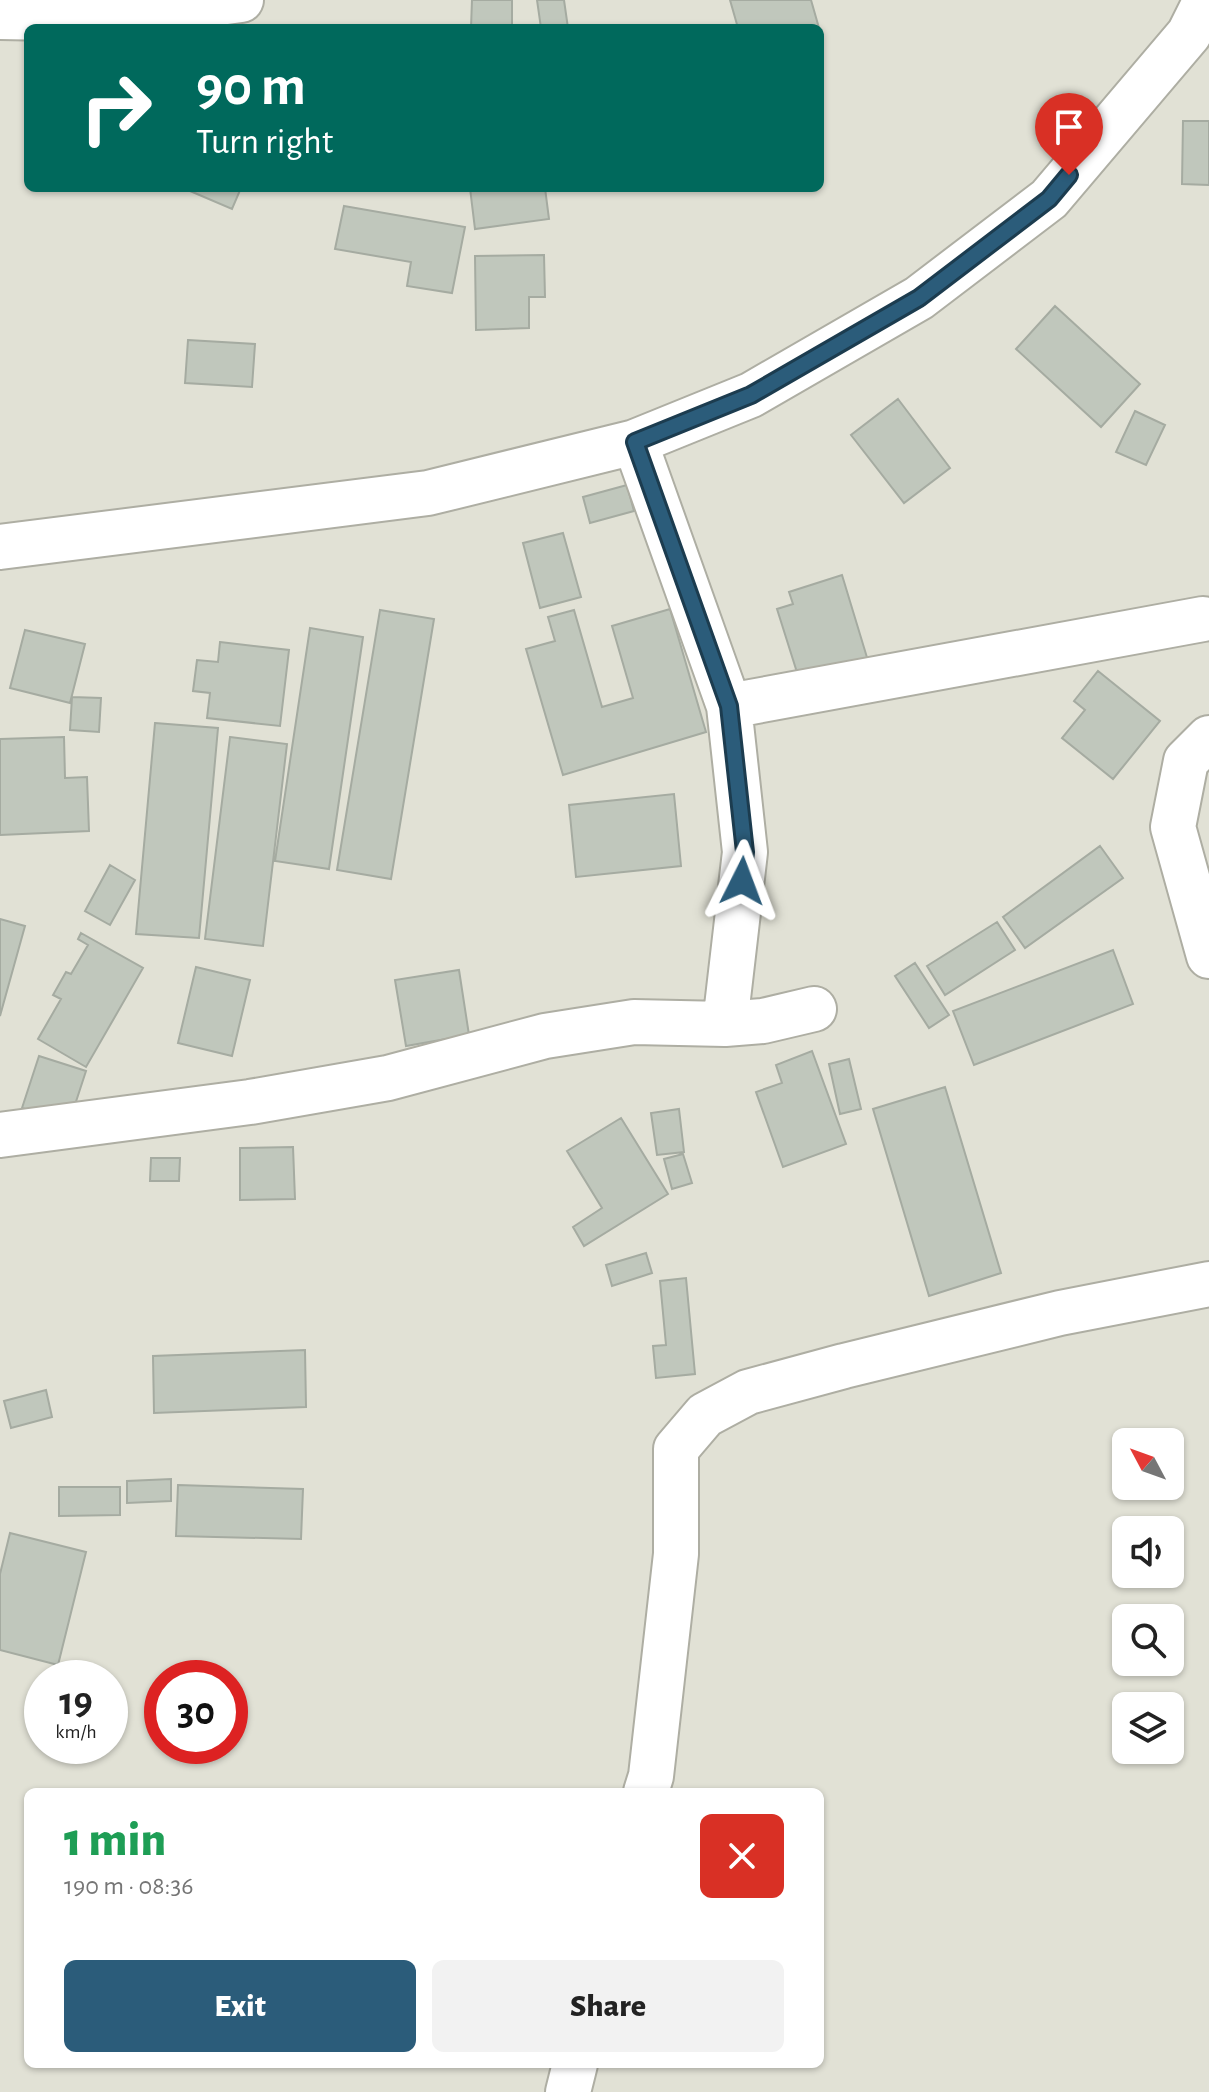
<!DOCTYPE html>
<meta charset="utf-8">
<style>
:root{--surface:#fff;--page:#f2f2f2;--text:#222;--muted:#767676;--accent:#2b5c7a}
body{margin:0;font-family:"Alegreya Sans",sans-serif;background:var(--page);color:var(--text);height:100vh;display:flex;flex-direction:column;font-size:30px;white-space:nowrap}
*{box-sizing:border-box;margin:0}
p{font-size:26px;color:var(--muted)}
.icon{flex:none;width:44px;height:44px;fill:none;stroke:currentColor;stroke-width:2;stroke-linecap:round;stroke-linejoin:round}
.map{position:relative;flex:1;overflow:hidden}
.sheet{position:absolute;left:24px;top:1788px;width:800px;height:280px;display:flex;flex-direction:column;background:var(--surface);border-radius:12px;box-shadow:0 2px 6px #0004}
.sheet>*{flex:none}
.top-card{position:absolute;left:24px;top:24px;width:800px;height:168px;border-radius:12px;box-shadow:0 2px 6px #0004;background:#00695c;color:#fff;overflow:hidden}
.needle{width:52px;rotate:311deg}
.tools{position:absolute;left:1112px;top:1428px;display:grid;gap:16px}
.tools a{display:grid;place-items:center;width:72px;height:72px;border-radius:12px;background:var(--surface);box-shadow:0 2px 6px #0004;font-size:40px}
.speed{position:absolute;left:24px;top:1660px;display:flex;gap:16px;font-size:40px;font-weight:700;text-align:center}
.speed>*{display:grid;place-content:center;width:104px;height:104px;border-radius:50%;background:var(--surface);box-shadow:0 2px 6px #0004;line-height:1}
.speed small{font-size:20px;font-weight:400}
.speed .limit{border:12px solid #d22;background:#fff;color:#111}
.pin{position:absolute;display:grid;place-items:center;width:68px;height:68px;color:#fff;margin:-82px -34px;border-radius:50% 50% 50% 0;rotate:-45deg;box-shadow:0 0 8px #0007}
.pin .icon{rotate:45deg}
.me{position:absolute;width:88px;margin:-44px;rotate:3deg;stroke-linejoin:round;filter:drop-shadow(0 0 6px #0008)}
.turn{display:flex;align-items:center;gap:28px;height:168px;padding:0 40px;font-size:36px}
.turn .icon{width:104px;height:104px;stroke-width:2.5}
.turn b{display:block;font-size:56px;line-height:68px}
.round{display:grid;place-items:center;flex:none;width:84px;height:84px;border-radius:12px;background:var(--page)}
.head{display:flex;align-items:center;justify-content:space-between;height:136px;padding:0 40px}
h1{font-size:48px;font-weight:800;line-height:60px;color:#1e9e55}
.primary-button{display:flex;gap:16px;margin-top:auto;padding:16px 40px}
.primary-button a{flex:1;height:92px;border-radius:12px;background:var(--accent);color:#fff;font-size:32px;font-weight:800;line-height:92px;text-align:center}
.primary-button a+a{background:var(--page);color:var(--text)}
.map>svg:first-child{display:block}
</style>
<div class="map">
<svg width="1209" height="2092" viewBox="0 0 1209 2092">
<rect width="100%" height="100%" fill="#e1e1d5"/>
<path fill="#c0c7bc" stroke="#a5aba1" stroke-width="2" d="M472,0h40v28h-41z
M537,0h27l4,28h-27z
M730,0h81l8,28h-81z
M1183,121h26v64l-27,-1z
M183,188h58l-9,21z
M470,188h75l4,31 -74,10z
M344,206l121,21 -13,66 -45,-7 4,-24 -76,-13z
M544,255l1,42h-16v31l-53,2 -1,-74z
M1055,306l85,78 -39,43 -85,-78z
M188,340l67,4 -3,43 -67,-4z
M898,399l52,69 -46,35 -53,-68z
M1135,411l30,14 -19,40 -30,-13z
M627,485l7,26 -44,12 -7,-26z
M563,533l18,64 -41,11 -17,-65z
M842,575l27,89 -68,21 -24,-76 16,-5 -4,-12z
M670,609l36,123 -143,43 -37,-126 29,-8 -7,-24 26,-7 28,97 31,-9 -21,-72z
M380,610l54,9 -43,260 -54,-9z
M310,628l53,9 -34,232 -54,-8z
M25,630l60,14 -15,59 -60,-15z
M220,642l69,8 -9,76 -73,-8 3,-25 -17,-2 4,-31 21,2z
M1098,671l62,50 -47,58 -51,-41 23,-28 -11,-9z
M72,697l29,1 -2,34 -29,-2z
M155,723l63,5 -19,210 -63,-4z
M64,737l1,41 22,-1 2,54 -89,4v-96z
M230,737l57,7 -24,202 -58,-7z
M674,794l7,72 -105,11 -7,-72z
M1100,846l23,32 -98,70 -22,-31z
M110,865l25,15 -25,45 -25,-14z
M0,919l25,7 -25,90z
M997,922l18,28 -70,45 -18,-29z
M81,933l62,35 -57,99 -48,-28 23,-40 -8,-4 13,-23 5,2 17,-29 -10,-6z
M1113,950l20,54 -159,61 -21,-54z
M915,963l34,52 -20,13 -34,-52z
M196,967l54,13 -18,76 -54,-13z
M459,970l10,65 -63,11 -11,-66z
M812,1051l34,93 -63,23 -27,-75 26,-9 -6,-18z
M39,1056l47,15 -17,52 -47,-15z
M849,1059l12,50 -21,5 -11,-50z
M945,1087l56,186 -72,23 -56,-187z
M679,1109l5,43 -27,3 -6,-42z
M621,1118l47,76 -84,52 -11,-19 29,-19 -35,-57z
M293,1147l2,52 -55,1v-52z
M683,1154l9,29 -20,6 -8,-30z
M151,1158h29l-1,23h-29z
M646,1253l6,20 -40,13 -6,-21z
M686,1278l9,96 -39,4 -3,-32 13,-1 -6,-64z
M305,1350l1,57 -152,6 -1,-57z
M46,1390l6,27 -41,11 -7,-27z
M171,1479v22l-44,2v-22z
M178,1485l125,4 -2,50 -125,-3z
M59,1487h61v28l-61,1z
M10,1533l76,19 -28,113 -58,-15v-76z"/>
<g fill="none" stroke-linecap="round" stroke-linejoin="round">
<defs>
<path id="minor" d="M0,17l104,2 137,-19
M635,442l94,264 16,146 -20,172
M0,547l428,-54 207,-51 116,-47 168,-97 130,-99 140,-165 17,-34
M729,706l474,-87
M1209,738l-23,23 -13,66 36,129
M0,1135l250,-33 138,-24 157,-42 89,-14 91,2 38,-3 51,-12
M646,1792l5,-16 25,-222v-105l29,-34 43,-23 96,-26 216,-53 149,-29
M568,2092l7,-28"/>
</defs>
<use href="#minor" stroke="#aeaea3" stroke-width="48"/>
<use href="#minor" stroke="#fff" stroke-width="44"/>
</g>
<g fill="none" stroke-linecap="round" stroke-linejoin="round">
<defs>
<path id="route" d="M742,881l3,-29 -16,-146 -94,-264 116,-47 168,-97 130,-99 20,-24"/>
</defs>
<use href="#route" stroke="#1c3c4f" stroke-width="20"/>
<use href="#route" stroke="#2b5c7a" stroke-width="14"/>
</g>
</svg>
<div class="tools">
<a><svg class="needle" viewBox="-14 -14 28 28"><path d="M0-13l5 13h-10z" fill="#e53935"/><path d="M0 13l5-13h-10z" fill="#767676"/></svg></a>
<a><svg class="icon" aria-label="sound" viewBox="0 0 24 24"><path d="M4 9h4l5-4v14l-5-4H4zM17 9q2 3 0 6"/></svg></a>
<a><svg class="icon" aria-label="search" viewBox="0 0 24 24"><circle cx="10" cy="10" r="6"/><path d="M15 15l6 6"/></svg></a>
<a><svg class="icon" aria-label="layers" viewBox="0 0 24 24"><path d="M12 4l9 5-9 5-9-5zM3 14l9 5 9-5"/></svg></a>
</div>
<div class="speed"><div>19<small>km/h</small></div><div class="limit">30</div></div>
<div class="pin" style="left:1069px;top:175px;background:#d93025"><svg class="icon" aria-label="arrive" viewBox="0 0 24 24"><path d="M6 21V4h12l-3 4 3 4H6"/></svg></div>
<svg class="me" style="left:742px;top:881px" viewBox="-20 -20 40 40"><path d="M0-17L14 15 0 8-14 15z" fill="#2b5c7a" stroke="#fff" stroke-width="4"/></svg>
<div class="top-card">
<div class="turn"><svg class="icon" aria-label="right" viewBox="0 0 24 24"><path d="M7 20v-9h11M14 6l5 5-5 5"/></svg><div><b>90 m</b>Turn right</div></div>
</div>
<section class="sheet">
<div class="head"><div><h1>1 min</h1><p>190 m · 08:36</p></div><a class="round" style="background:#d93025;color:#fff"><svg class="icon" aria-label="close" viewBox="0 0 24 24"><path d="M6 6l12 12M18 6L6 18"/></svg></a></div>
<div class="primary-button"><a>Exit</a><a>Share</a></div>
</section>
</div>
